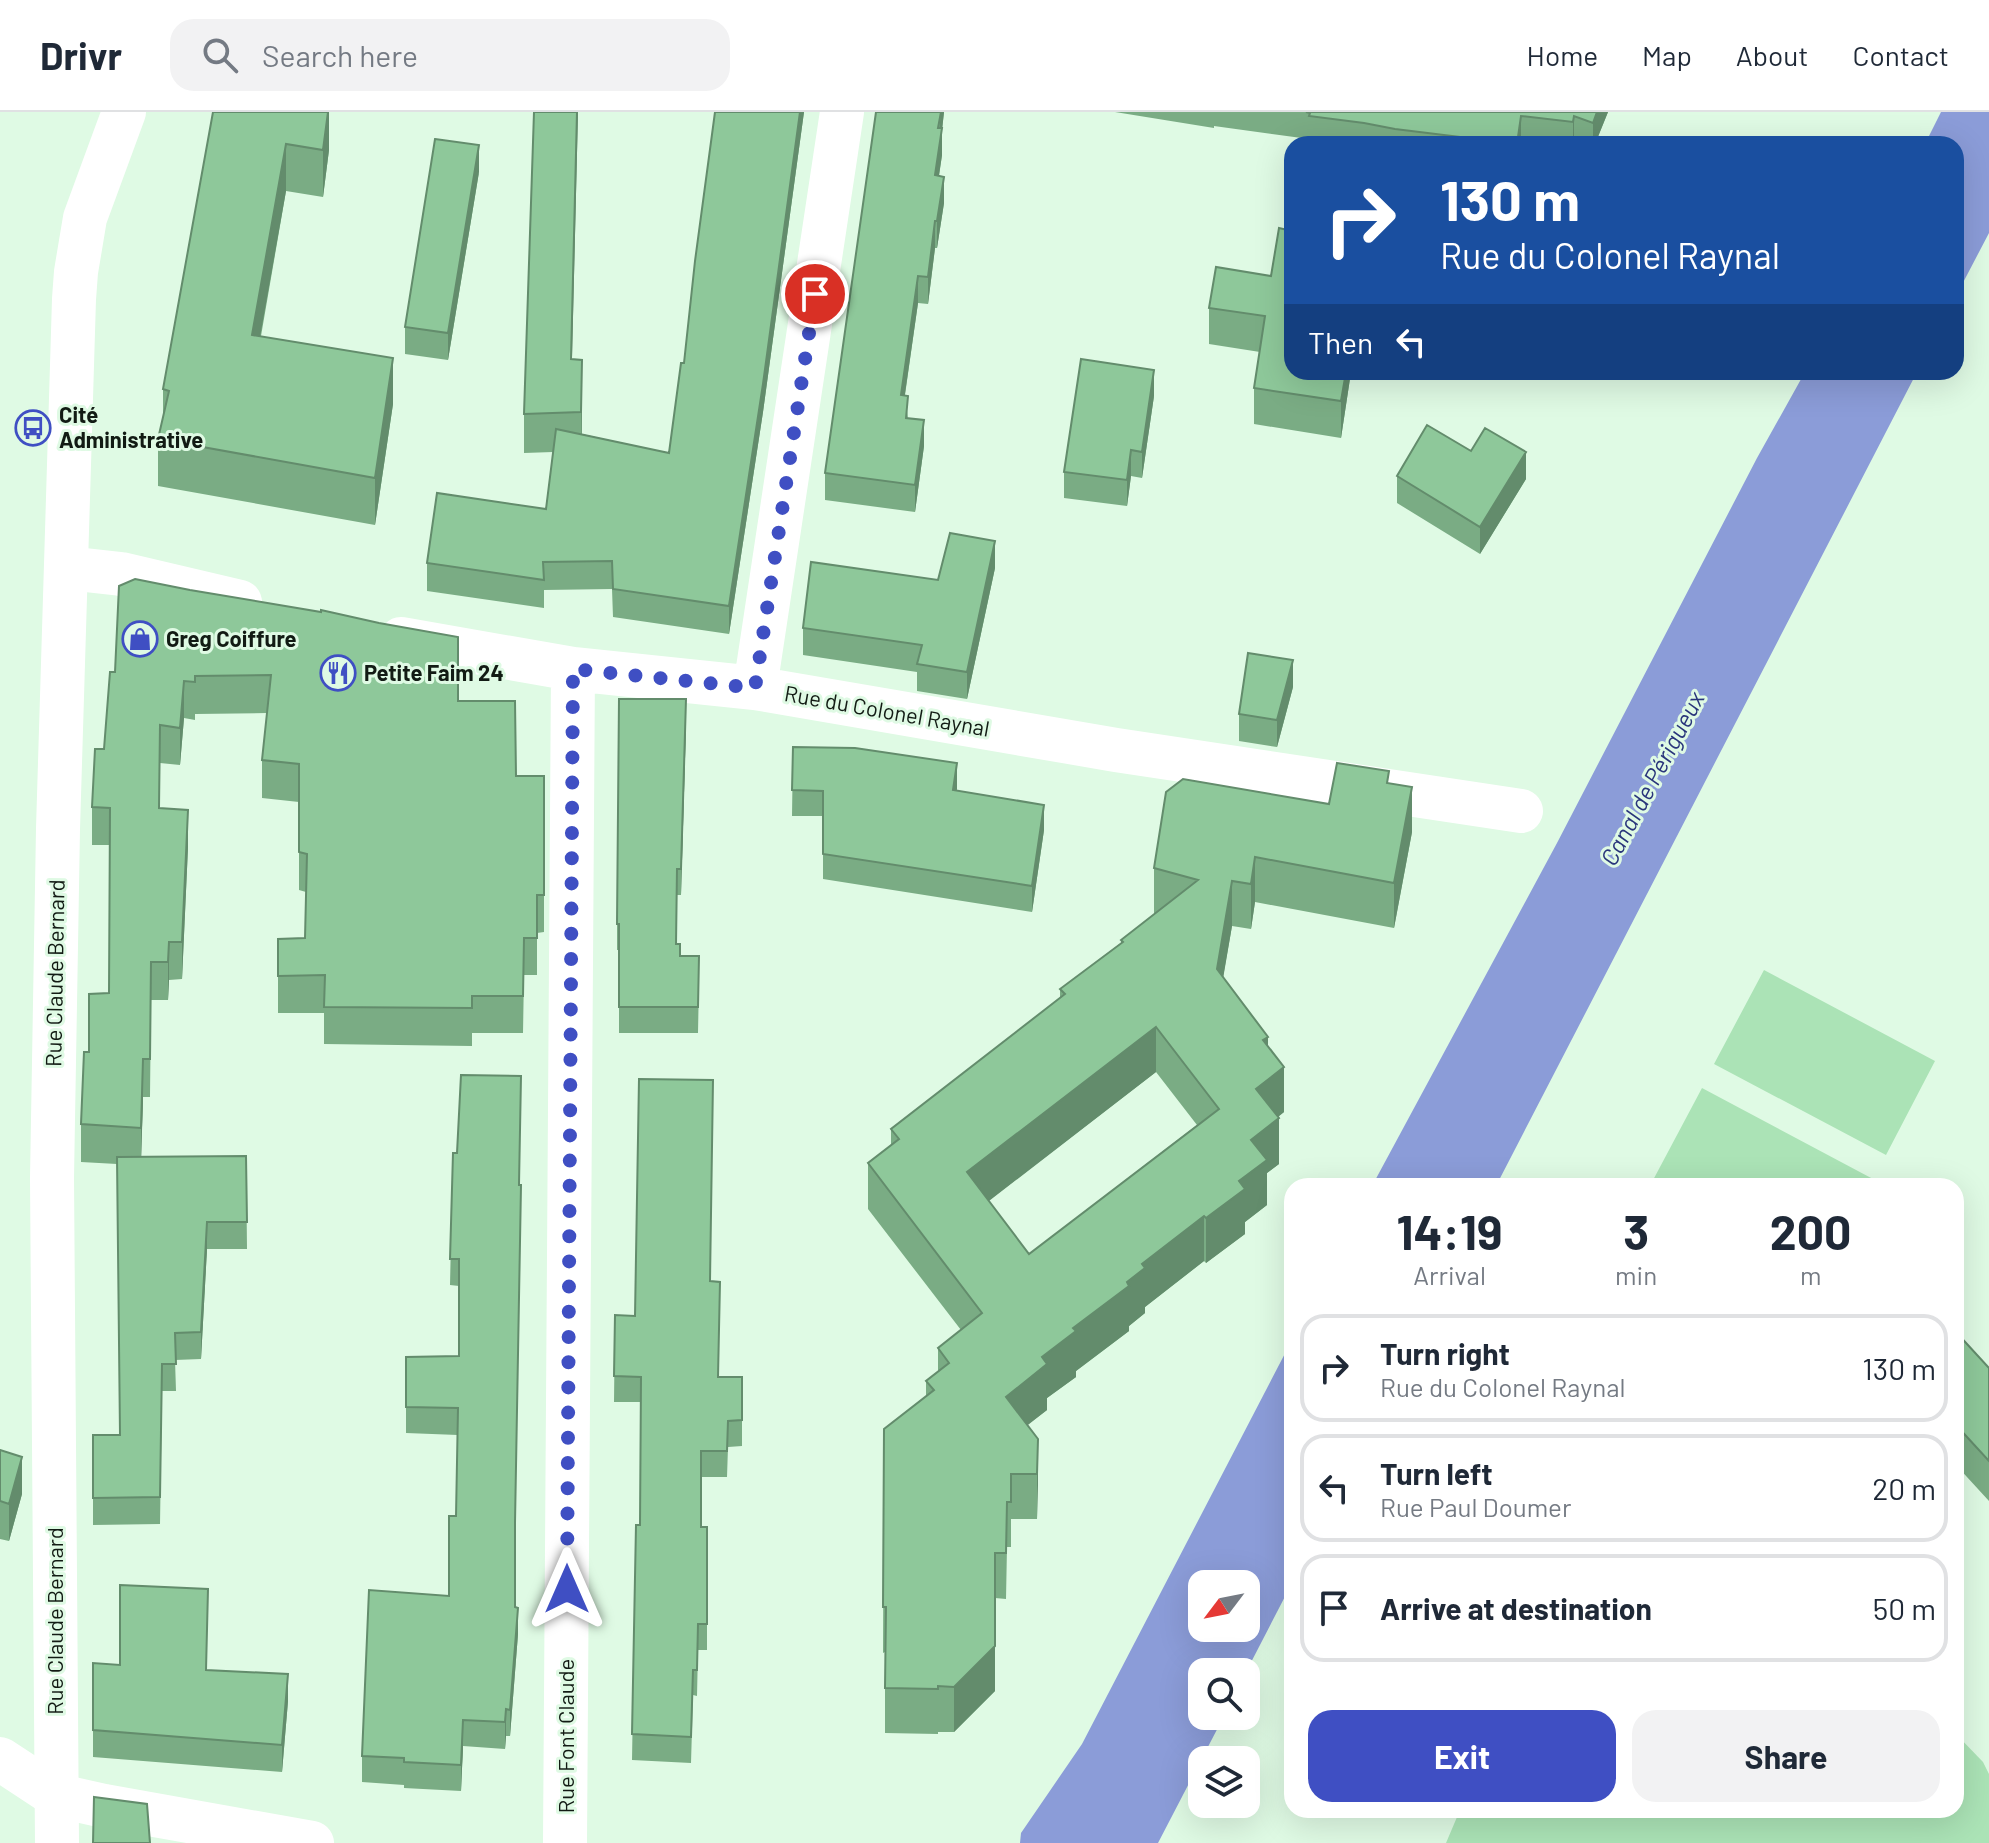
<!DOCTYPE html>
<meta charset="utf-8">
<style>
:root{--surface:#fff;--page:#f2f2f3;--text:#1f2937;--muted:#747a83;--line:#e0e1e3;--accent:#3f4fc3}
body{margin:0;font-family:Barlow,sans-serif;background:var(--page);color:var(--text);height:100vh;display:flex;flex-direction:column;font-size:30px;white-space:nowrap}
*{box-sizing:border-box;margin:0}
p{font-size:26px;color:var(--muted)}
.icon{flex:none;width:44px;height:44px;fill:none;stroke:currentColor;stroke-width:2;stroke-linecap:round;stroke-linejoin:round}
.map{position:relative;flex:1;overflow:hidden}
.side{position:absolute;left:1284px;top:1066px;width:680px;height:640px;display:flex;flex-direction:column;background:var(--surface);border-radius:24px;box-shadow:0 8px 32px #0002}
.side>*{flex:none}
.guide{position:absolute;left:1284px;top:24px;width:680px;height:244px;border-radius:24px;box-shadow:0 8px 32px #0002;background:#1a4fa0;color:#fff;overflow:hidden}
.needle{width:52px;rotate:238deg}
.buttons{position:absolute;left:1188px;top:1458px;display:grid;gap:16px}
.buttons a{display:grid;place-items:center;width:72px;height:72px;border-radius:16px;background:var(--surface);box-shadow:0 8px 32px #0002;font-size:40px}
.pin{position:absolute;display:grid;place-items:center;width:68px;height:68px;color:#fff;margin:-34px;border:4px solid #fff;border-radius:50%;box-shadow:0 2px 8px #0007}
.me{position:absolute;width:88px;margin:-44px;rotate:0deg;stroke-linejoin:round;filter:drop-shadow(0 0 6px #0008)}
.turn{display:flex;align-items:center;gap:28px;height:168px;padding:0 24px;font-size:36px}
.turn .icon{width:104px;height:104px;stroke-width:2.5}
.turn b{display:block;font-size:56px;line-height:68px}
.then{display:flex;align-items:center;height:76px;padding:0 24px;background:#0003;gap:16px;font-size:30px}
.eta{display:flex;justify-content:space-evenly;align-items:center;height:136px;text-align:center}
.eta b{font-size:48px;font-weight:700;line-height:56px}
.action{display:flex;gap:16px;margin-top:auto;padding:16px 24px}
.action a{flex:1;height:92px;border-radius:24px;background:var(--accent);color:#fff;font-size:32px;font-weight:700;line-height:92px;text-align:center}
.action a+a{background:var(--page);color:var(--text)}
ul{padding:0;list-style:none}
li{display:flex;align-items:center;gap:24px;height:108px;margin:0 16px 12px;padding:0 8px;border:4px solid var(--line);border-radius:24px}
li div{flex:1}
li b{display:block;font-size:30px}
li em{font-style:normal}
header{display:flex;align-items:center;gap:48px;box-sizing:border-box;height:112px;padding:0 40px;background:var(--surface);border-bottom:2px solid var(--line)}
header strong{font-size:38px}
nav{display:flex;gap:44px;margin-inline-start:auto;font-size:28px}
.search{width:560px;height:72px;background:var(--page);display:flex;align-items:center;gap:20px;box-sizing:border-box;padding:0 28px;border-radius:24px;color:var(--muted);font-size:30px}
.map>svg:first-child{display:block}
</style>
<header>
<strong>Drivr</strong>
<div class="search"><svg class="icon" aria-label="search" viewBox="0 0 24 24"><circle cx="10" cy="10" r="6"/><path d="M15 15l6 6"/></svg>Search here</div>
<nav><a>Home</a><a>Map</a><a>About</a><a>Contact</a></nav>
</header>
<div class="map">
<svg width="1989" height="1731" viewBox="0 0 1989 1731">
<rect width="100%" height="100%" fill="#dffae4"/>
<path fill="#abe3b6" d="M1764,858l171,91 -49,94 -172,-91z
M1702,976l171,91 -4,7h-209l-8,-4z
M1956,1622l27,28 6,12v69h-543l14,-33h496z"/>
<path fill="#8b9cd8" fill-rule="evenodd" d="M1941,0h48v121l-33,63v-152h-31z
M1805,260h112l-421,814h-124l185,-343 200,-385z
M1292,1228v243l-46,89h-44v44h22l-66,127h-138l1,-10 61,-89zM1202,1472h44v44h-44z"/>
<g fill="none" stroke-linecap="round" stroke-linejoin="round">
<path stroke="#fff" stroke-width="44" d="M67,456l54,6 119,28
M401,527l172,30 182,19 361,62 405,61
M755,576l87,-576
M0,1647l55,36 49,11 208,37
M565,1731l8,-1174"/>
<path stroke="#fff" stroke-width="44" d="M57,1731l-5,-665 6,-349 16,-530 2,-27 9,-54 39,-106"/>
</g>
<path fill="#7aac84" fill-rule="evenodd" d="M213,0h116v38l-6,47 -37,-6 -25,145 132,68 -18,121 -217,-39v-47l5,-21v-29z
M715,0h89l-41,300 -34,222 -116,-17 -1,-28 -68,1v18l-117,-17v-28l119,-54 7,-57 -29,1v-39l48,-55 10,40v35l87,19 15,-90z
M876,0h68l-2,18v25l-3,21 5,27 -7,45h-2l-7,56 -10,-1 -13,92 3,23 16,28 -9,66 -90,-12v-27z
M1115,0h493l-13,32h-16l-5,-2v2h-38l-15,-2v2h-198l-14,-2v-3l-95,-13v2z
M479,60l-31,188 -43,-6v-27z
M1271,164l21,96h59l-10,66 -87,-14v-36l6,-36 -51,-8v-36z
M1154,284l-12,82 -11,-2 -4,30 -63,-8v-26z
M1471,339l55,28 -46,75 -83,-51v-27z
M995,456l-28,131 -50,-8v-19l-114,-17v-27l135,-48z
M119,474l339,115 58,75h28v156l-7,1v42h-13l-1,58h-51v13l-148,-2v-31h-46v-74l27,-1 1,-46 -7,-2v-88l-37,-4v-38l5,-47 -72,1v6l-11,-2 -4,47 -20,-2v45l28,39 -6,132 -13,1 -1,20h-17l-1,97h-7l-2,60 105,-1 1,93h-40l-6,110 -26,1 1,31h-14l-2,133 -67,1v-90h27l-3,-271 -36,-2v-38l8,-72 20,-59 1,-148h-18v-38l12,-58 11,-77z
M1293,575l-16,60 -38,-6v-27z
M686,613l-5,170h-4l-1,49 4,12 19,26 -1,51h-79v-83h-2v-26z
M793,635l164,44 87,39 -12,82 -209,-33v-63h-31z
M1389,671l23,49 -18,96 -139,-26 -4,27 -19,-3 -9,51 45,69 16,66 -6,5 1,47 -12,9v32l-22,17v12l-39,29 -2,-2 -59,46v6l-16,13v5l-53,40v6l-29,21v12l-20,15 11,14 -1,80h-26v28h-4l-1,52 -11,-1v93l-41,41h-16v2l-53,-1v-81l-2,1 1,-224 42,-33v-15l12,-9v-24l23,-18 -93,-121v-46l23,-18v-16l169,-131v-9l61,-46v-3l33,-26v-46l175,-64zM1156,960l41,53 -168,129 -41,-53z
M453,1041l62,396v58l3,27 -8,102h-4l-1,13 -42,-3 -2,45 -57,-3v-3l-42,-3v-26l87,-160 7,-80 2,-81 -52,-2v-76l53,-1v-70l-9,-1z
M710,1169l8,96h24v69l-14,1 -1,30h-26v50h6v123h-9l-1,46 -4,-1 -2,68 -59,-3 4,-235h4l1,-123h-27l1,-87 20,1z
M1956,1220l33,36v133l-33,-36z
M0,1338l22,44 -13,47 -9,-2z
M93,1551l114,7 81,31 -6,71 -189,-15z"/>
<path fill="#638c6c" d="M328,0h1v38l-6,47v-47z
M577,0h1l-7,286v-39z
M800,0h4l-41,300 -34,222v-28z
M941,0h3l-2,18v25l-7,46v-26z
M1597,0h11l-13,32h-2v-21z
M1521,4v28h-4z
M1574,4v26l-1,2v-22z
M286,32v47l-34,191v-47z
M479,33v27l-31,188v-27z
M944,65v26l-7,45v-27z
M935,109v27l-7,56v-27z
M918,164v27l-17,118v-26z
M393,246v46l-18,121v-47z
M582,248v39l-1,52v-39z
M1154,258v26l-12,82v-26z
M1346,260h5l-10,66v-37z
M924,308v26l-9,66v-27z
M1131,338v26l-4,30v-26z
M1526,340v27l-46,75v-27z
M995,429v27l-28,131v-27z
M1293,548v27l-16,60v-27z
M184,569v37l-4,47v-37z
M686,587v26l-5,170v-26z
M957,651v26l-4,27v-26z
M1412,675v45l-18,96v-45z
M1044,693v25l-12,82v-26z
M188,698v37l-6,132v-37z
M1255,745v45l-4,27v-45z
M1232,769v45l-15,88v-45z
M169,830v38l-1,20v-38z
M1156,915v45l-189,146v-46z
M1268,925v43l16,-13v45l-28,22v-45l7,-49z
M143,947v38l-2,68v-37z
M1279,1006v46l-12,9v32l-22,17v12l-39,29v-45l33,-37 12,-41z
M1204,1104v45l-59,46v6l-16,13v5l-53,40v6l-29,21v12l-41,32v-45l36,-40 31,-29 54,-46 15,-18z
M207,1110v27l-6,110v-27z
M1038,1327v46l-1,34v-45z
M22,1345v37l-13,47v-37z
M995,1441v138l-41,41v-45z
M518,1496v26l-8,102v-26z
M288,1562v27l-6,71v-27z
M506,1597v27l-1,13v-27z
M463,1608v26l-2,45v-26z"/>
<path fill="#8ec89a" stroke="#638c6c" stroke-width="2" fill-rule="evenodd" d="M213,0h115l-5,38 -37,-6 -34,191 141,23 -18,120 -217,-39 11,-48 -6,-2z
M534,0h43l-6,247 11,1 -1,52 -57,2z
M715,0h85l-37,272 -34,222 -116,-17 -1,-28 -69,1 1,18 -117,-17 10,-70 109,16 10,-80 113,24 12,-90h3l11,-102z
M876,0h65l-3,16h4l-7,47 9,2 -7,44h-2l-7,56 -10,-1 -17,119 7,1 -2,22 18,2 -9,65 -90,-12z
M1306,0h291l-4,11 -19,-7 -1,6 -52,-6 -4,28 -122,-15 -31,-6 -55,-7 1,-3z
M435,27l44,6 -31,188 -43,-6z
M1279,116l13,3v141h54l-5,29 -87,-13 11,-72 -56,-8 7,-41 55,9z
M1081,247l73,11 -12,82 -11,-2 -4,30 -63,-8z
M1427,313l44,26 14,-23 41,24 -46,75 -83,-51z
M950,421l45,8 -28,131 -50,-8 5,-19 -119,-17 8,-66 127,18z
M135,467l55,11 131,22v-2l58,13 79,14v64h57l1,75h28v119h-7v43h-13l-1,58h-51v12l-148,-1 1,-32 -47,1v-37l27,-1 2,-84 -8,-2v-88l-37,-4 9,-85 -76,1v6l-11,-1 -4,47 -20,-3 -1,83 29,2 -6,132h-13l-1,20h-17l-1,97h-7l-2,69 -60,-4 3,-72h5v-58l20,-1 1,-185 -18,-1 3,-58h9l6,-77h5l4,-86z
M1248,541l45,7 -16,60 -38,-6z
M619,587h67l-5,170h-4l-1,75h4v12h19l-1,51h-79v-83h-2z
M793,635l62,1 102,15 -4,27 91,15 -12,81 -209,-32v-63l-31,-1z
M1337,651l52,8 -2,12 25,4 -18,96 -139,-26 -4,27 -19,-3 -15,88 51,68 -5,3 21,27 -28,22 23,29 -28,22 16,20 -28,21 6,8 -39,29 -2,-2 -62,48 3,4 -18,14 2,4 -56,42 3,3 -34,26 5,7 -41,33 32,42 -1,35h-26v28h-4l-1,51h-11v93l-41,41 -16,-1v3l-53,-1 1,-81h-3l1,-178 50,-39 -8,-9 23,-18 -11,-15 44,-35 -114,-150 31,-24 -8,-10 174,-135 -5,-5 63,-47 -2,-2 77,-60 -44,-12 12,-76 17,-13 146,25zM1156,915l63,82 -190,145 -62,-82z
M461,963l60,1 -2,109h2l-6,338v84l3,1 -8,102 -4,-1 -1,13 -42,-2 -2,45 -57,-3v-4l-42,-2 7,-166 80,6v-80h7l2,-108 -52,-1v-50l53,-1v-97h-9l3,-106h4z
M639,967l74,1 -3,201 10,1 -2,95h24v43l-14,1 -1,30h-26v76h6v97h-9l-1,46h-4l-2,67 -59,-3 4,-209h4l1,-148 -27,-1 1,-61 20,1z
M246,1044l1,66h-40l-6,110 -26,1 1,31h-14l-2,133 -67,1v-63h27l-3,-278z
M1956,1220l33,36v93l-33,-36z
M0,1338l22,7 -13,47 -9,-3z
M120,1473l88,4 -2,81 82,4 -6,71 -189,-15v-67l27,2z
M94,1685l53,7 3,39h-57z"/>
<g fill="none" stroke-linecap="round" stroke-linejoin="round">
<path stroke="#3f4fc3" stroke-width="14" stroke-dasharray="0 25.2" d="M567,1477l6,-920 182,19 60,-394"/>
</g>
<defs>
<symbol id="bus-ring" viewBox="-11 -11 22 22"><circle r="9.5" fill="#dffae4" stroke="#3f4fc3" stroke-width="1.5"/><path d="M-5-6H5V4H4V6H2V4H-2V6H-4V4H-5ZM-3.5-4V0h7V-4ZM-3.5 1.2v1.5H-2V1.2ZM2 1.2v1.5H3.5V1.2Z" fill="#3f4fc3"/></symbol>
<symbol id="shop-ring" viewBox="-11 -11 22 22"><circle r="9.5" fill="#dffae4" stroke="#3f4fc3" stroke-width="1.5"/><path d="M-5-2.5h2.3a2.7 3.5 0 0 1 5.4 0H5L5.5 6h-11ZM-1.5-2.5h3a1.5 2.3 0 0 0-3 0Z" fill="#3f4fc3"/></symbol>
<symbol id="restaurant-ring" viewBox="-11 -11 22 22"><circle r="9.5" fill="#dffae4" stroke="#3f4fc3" stroke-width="1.5"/><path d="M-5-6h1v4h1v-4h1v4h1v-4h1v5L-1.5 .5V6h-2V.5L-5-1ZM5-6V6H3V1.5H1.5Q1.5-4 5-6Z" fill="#3f4fc3"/></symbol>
</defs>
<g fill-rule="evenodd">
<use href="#bus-ring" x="13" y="296" width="40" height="40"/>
<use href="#shop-ring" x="120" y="507" width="40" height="40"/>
<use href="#restaurant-ring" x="318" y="541" width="40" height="40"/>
</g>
<g text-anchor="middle" stroke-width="6" stroke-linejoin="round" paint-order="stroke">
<g font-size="22" font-weight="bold" fill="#121b14" stroke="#dffae4" text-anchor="start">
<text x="59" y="311">Cité<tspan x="59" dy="25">Administrative</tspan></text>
<text x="166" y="535">Greg Coiffure</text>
<text x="364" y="569">Petite Faim 24</text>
</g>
<g font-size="22" fill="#121b14" stroke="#dffae4">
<text transform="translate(887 599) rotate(10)" y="8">Rue du Colonel Raynal</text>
<text transform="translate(55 861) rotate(-89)" y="8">Rue Claude Bernard</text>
<text transform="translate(55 1509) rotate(-90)" y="8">Rue Claude Bernard</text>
<text transform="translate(566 1624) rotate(-90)" y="8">Rue Font Claude</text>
</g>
<g font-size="24" font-style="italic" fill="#29357b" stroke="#dffae4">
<text transform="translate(1653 667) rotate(-62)" y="8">Canal de Périgueux</text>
</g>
</g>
</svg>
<div class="buttons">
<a><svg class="needle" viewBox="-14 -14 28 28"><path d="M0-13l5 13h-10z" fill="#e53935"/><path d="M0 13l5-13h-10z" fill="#747a83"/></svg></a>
<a><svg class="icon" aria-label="search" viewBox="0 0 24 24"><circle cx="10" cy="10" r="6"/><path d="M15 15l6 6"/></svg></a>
<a><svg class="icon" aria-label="layers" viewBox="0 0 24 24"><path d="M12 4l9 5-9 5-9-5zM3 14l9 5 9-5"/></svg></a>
</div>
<div class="pin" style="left:815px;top:182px;background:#d93025"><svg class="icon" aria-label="arrive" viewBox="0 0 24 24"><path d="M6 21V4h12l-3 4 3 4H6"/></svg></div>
<svg class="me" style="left:567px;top:1477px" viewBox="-20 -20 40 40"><path d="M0-17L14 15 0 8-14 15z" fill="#3f4fc3" stroke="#fff" stroke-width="4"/></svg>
<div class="guide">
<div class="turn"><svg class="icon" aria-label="right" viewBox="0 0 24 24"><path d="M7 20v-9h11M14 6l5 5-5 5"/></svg><div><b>130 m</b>Rue du Colonel Raynal</div></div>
<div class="then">Then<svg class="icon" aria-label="left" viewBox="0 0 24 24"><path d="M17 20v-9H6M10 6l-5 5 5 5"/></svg></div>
</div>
<section class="side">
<div class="eta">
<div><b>14:19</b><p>Arrival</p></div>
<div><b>3</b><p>min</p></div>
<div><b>200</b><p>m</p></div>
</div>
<ul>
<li><svg class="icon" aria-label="right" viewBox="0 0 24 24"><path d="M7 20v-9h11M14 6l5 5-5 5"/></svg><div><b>Turn right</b><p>Rue du Colonel Raynal</p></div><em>130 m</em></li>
<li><svg class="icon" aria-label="left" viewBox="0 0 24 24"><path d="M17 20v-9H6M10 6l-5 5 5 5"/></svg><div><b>Turn left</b><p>Rue Paul Doumer</p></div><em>20 m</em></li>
<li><svg class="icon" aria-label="arrive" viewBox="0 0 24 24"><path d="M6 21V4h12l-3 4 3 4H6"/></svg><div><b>Arrive at destination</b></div><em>50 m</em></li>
</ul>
<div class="action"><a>Exit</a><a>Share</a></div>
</section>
</div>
